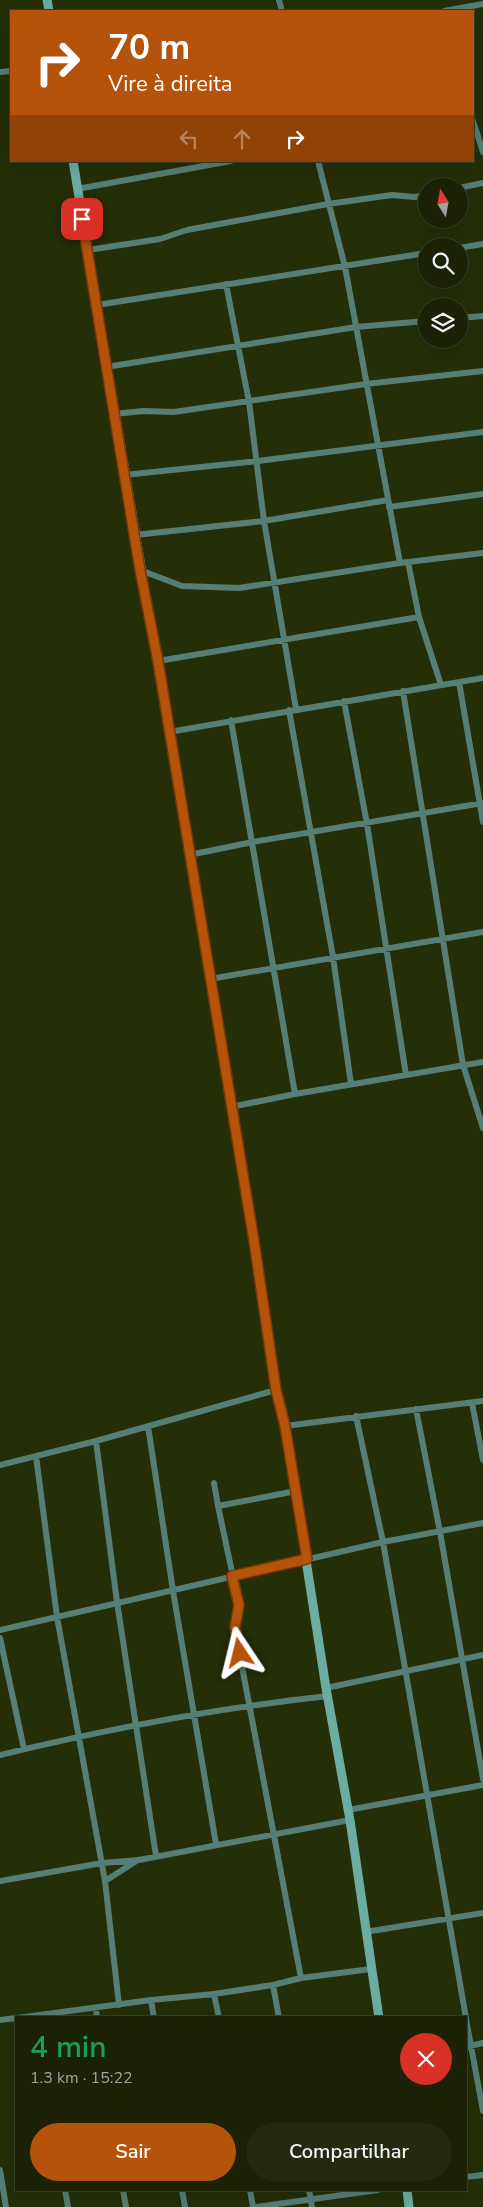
<!DOCTYPE html>
<html lang="pt">
<meta charset="utf-8">
<style>
:root{--surface:#1b2205;--page:#242a0f;--text:#f1f3f6;--muted:#a0a49a;--line:#393f27;--accent:#b45309}
body{margin:0;font-family:"Nunito Sans",sans-serif;background:var(--page);color:var(--text);height:100vh;display:flex;flex-direction:column;font-size:19px;white-space:nowrap}
*{box-sizing:border-box;margin:0}
p{font-size:16px;color:var(--muted)}
.icon{flex:none;width:28px;height:28px;fill:none;stroke:currentColor;stroke-width:2;stroke-linecap:round;stroke-linejoin:round}
.map{position:relative;flex:1;overflow:hidden}
.drawer{position:absolute;left:15px;top:2016px;width:452px;height:175px;display:flex;flex-direction:column;background:var(--surface);border-radius:0px;box-shadow:0 5px 20px #0002,0 0 0 1px var(--line)}
.drawer>*{flex:none}
.top-card{position:absolute;left:10px;top:10px;width:464px;height:152px;border-radius:0px;box-shadow:0 5px 20px #0002,0 0 0 1px var(--line);background:#b45309;color:#fff;overflow:hidden}
.needle{width:32px;rotate:349deg}
.controls{position:absolute;left:418px;top:178px;display:grid;gap:10px}
.controls a{display:grid;place-items:center;width:50px;height:50px;border-radius:50%;background:var(--surface);box-shadow:0 5px 20px #0002,0 0 0 1px var(--line);font-size:25px}
.pin{position:absolute;display:grid;place-items:center;width:42px;height:42px;color:#fff;margin:-21px;border-radius:10px;box-shadow:0 2px 8px #0006}
.me{position:absolute;width:55px;margin:-28px;rotate:350deg;stroke-linejoin:round;filter:drop-shadow(0 0 4px #0008)}
.turn{display:flex;align-items:center;gap:18px;height:105px;padding:0 15px;font-size:22px}
.turn .icon{width:65px;height:65px;stroke-width:2.5}
.turn b{display:block;font-size:35px;line-height:42px}
.lanes{display:flex;align-items:center;height:48px;padding:0 15px;background:#0003;justify-content:center;gap:25px;direction:ltr}
.lanes .off{opacity:.35}
.round{display:grid;place-items:center;flex:none;width:52px;height:52px;border-radius:26px;background:var(--page)}
.headline{display:flex;align-items:center;justify-content:space-between;height:85px;padding:0 15px}
h1{font-size:30px;font-weight:600;line-height:38px;color:#1e9e55}
.primary-button{display:flex;gap:10px;margin-top:auto;padding:10px 15px}
.primary-button a{flex:1;height:58px;border-radius:30px;background:var(--accent);color:#fff;font-size:20px;font-weight:600;line-height:58px;text-align:center}
.primary-button a+a{background:var(--page);color:var(--text)}
.map>svg:first-child{display:block}
</style>
<div class="map">
<svg width="483" height="2207" viewBox="0 0 483 2207">
<rect width="100%" height="100%" fill="#242e07"/>
<g fill="none" stroke-linecap="round" stroke-linejoin="round">
<path stroke="#557e77" stroke-width="6" d="M279,0l3,11
M444,11l39,-7
M0,72l11,-1
M472,118l11,34
M318,161l27,106 55,296
M459,188l24,-5
M77,189l154,-28
M459,248l24,-4
M88,250l72,-11 27,-9 141,-26 64,-9 22,2 12,-2
M226,284l23,118 15,119 32,188
M97,305l329,-52
M459,318l24,-2
M106,367l250,-40 70,-6
M114,414l29,-3 31,1 192,-28 117,-13
M124,475l134,-14 225,-29
M389,507l94,-13
M135,535l129,-14 124,-21
M408,562l11,55 22,68
M140,570l42,16 57,2 161,-25 83,-10
M158,661l261,-44
M459,682l24,140
M403,691l60,374 20,63
M344,701l23,123 39,251
M289,710l44,247 18,127
M231,720l64,374
M169,732l314,-54
M189,855l64,-13 230,-39
M210,979l273,-47
M231,1107l64,-13 188,-32
M472,1403l11,57
M416,1409l24,123 43,247
M356,1416l27,126 83,476
M148,1426l25,165 43,253
M285,1426l198,-25
M96,1441l21,161 39,254
M36,1456l21,161 48,264 14,124
M0,1465l96,-24 180,-51
M214,1483l4,23
M296,1491l-78,15 21,99 -4,22 1,8 65,343
M0,1630l383,-88 100,-19
M0,1638l24,111
M326,1688l157,-33
M0,1755c108,-26 217,-47 328,-59
M348,1810l135,-25
M0,1881l102,-18 37,-3 211,-40
M105,1881l33,-21
M365,1932l118,-19
M273,1985l6,33
M214,1994l5,24
M151,2000l3,18
M96,2009l1,9
M17,2018l134,-18 63,-6 59,-9 28,-7 70,-9
M466,2019l17,92
M0,2020l16,-2
M466,2047l17,-4
M0,2170l6,37
M466,2177l17,-2
M65,2190l3,17
M123,2190l3,17
M182,2190l3,17
M250,2190l3,17
M309,2190l3,17
M256,2207l122,-17"/>
<path stroke="#6bada3" stroke-width="9" d="M47,0l2,11
M73,161l181,1080 22,149 9,36 41,262 24,132 29,198
M407,2190l2,17"/>
</g>
<g fill="none" stroke-linecap="round" stroke-linejoin="round">
<defs>
<path id="route" d="M82,219l58,351 18,91 96,580 22,149 9,36 22,133 -75,17 7,29 -4,22 5,26"/>
</defs>
<use href="#route" stroke="#753606" stroke-width="12"/>
<use href="#route" stroke="#b45309" stroke-width="9"/>
</g>
</svg>
<div class="controls">
<a><svg class="needle" viewBox="-14 -14 28 28"><path d="M0-13l5 13h-10z" fill="#e53935"/><path d="M0 13l5-13h-10z" fill="#a0a49a"/></svg></a>
<a><svg class="icon" aria-label="search" viewBox="0 0 24 24"><circle cx="10" cy="10" r="6"/><path d="M15 15l6 6"/></svg></a>
<a><svg class="icon" aria-label="layers" viewBox="0 0 24 24"><path d="M12 4l9 5-9 5-9-5zM3 14l9 5 9-5"/></svg></a>
</div>
<div class="pin" style="left:82px;top:219px;background:#d93025"><svg class="icon" aria-label="arrive" viewBox="0 0 24 24"><path d="M6 21V4h12l-3 4 3 4H6"/></svg></div>
<svg class="me" style="left:240px;top:1653px" viewBox="-20 -20 40 40"><path d="M0-17L14 15 0 8-14 15z" fill="#b45309" stroke="#fff" stroke-width="4"/></svg>
<div class="top-card">
<div class="turn"><svg class="icon" aria-label="right" viewBox="0 0 24 24"><path d="M7 20v-9h11M14 6l5 5-5 5"/></svg><div><b>70 m</b>Vire à direita</div></div>
<div class="lanes"><svg class="icon off" aria-label="left" viewBox="0 0 24 24"><path d="M17 20v-9H6M10 6l-5 5 5 5"/></svg><svg class="icon off" aria-label="ahead" viewBox="0 0 24 24"><path d="M12 20V5M6 11l6-6 6 6"/></svg><svg class="icon" aria-label="right" viewBox="0 0 24 24"><path d="M7 20v-9h11M14 6l5 5-5 5"/></svg></div>
</div>
<section class="drawer">
<div class="headline"><div><h1>4 min</h1><p>1.3 km · 15:22</p></div><a class="round" style="background:#d93025;color:#fff"><svg class="icon" aria-label="close" viewBox="0 0 24 24"><path d="M6 6l12 12M18 6L6 18"/></svg></a></div>
<div class="primary-button"><a>Sair</a><a>Compartilhar</a></div>
</section>
</div>
